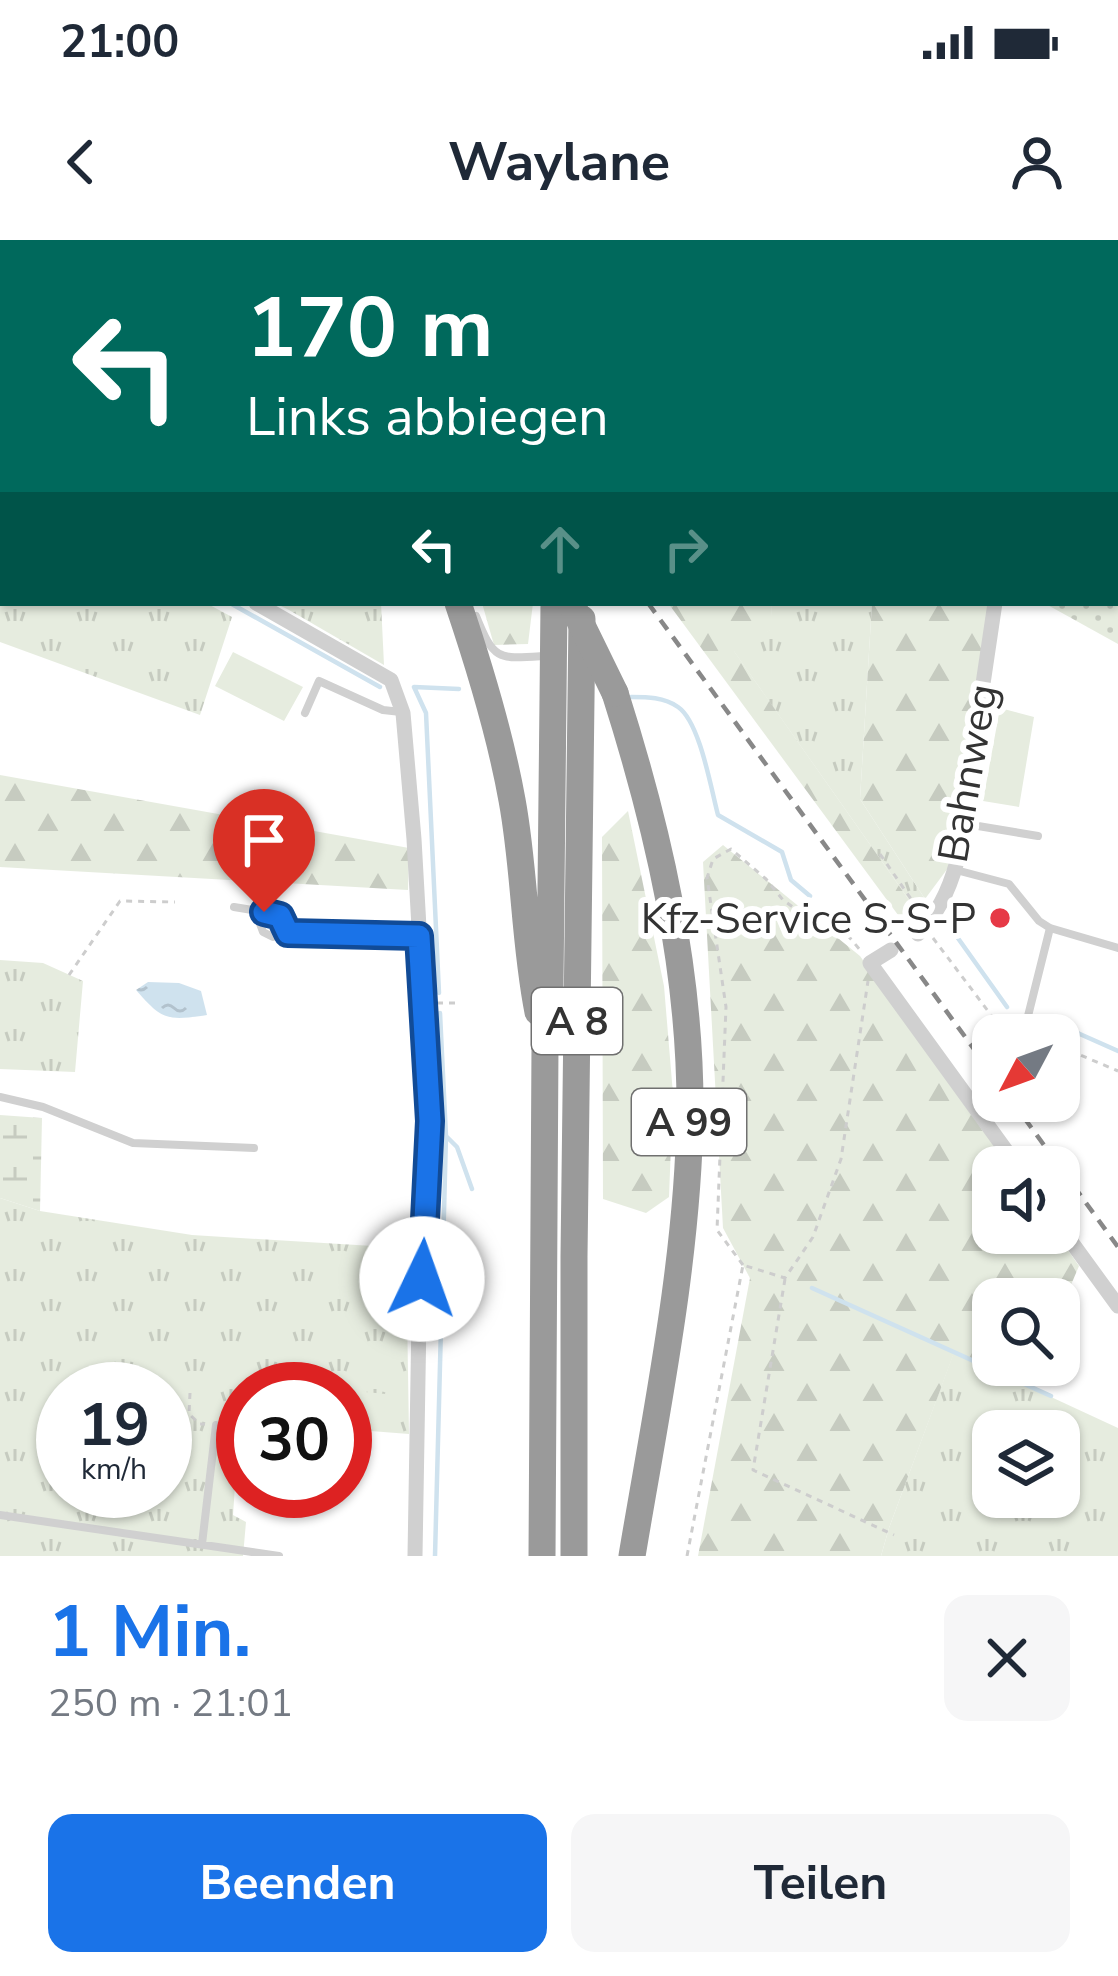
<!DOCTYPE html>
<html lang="de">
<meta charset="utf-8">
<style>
:root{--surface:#fff;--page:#f6f6f7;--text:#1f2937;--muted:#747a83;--accent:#1a73e8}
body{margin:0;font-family:"Nunito Sans",sans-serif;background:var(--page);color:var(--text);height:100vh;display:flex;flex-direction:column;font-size:45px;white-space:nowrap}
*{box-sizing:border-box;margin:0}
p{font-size:39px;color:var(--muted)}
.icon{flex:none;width:66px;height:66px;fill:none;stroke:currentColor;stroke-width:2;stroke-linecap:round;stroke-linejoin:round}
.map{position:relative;height:1316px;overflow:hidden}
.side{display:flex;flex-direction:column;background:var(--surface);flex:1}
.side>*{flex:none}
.hud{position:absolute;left:0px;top:0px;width:1119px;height:366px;box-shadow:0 3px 9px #0004;background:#00695c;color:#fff;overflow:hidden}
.needle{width:78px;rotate:229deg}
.controls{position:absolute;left:972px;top:774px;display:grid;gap:24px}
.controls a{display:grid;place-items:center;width:108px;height:108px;border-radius:24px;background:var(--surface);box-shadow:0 3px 9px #0004;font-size:60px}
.speed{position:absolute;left:36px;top:1122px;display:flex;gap:24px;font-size:60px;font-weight:700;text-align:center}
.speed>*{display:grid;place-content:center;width:156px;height:156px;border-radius:50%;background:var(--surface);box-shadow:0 3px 9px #0004;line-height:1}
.speed small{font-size:30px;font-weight:400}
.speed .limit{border:18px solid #d22;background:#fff;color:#111}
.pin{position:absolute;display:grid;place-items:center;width:102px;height:102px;color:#fff;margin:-123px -51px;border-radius:50% 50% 50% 0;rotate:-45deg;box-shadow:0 0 12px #0007}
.pin .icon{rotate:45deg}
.me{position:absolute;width:132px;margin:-66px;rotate:3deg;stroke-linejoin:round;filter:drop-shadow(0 0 9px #0008)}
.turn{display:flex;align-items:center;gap:42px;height:252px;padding:0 48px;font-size:54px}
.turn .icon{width:156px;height:156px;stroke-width:2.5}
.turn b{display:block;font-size:84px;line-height:102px}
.lanes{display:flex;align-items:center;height:114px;padding:0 48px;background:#0003;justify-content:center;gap:60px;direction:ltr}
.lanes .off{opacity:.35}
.round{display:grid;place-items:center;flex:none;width:126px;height:126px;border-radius:24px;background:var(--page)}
.head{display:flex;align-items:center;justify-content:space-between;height:204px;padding:0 48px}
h1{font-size:72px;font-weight:700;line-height:90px;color:var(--accent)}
.cta{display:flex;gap:24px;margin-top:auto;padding:24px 48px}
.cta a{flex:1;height:138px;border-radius:24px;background:var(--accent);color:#fff;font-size:48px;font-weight:700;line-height:138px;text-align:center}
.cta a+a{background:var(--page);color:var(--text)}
.status{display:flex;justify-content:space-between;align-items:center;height:84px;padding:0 60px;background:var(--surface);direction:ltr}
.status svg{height:33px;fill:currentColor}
header{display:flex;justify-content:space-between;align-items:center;height:156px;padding:0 48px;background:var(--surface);font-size:54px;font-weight:700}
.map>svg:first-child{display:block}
</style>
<div class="status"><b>21:00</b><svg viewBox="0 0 49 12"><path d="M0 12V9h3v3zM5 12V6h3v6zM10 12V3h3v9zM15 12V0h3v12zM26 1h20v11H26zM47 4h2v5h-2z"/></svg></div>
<header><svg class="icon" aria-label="back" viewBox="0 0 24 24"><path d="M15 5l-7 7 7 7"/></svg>Waylane<svg class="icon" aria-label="person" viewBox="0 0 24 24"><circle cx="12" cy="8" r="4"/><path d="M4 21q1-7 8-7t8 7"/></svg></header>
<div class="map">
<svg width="1118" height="1316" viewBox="0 0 1118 1316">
<defs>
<pattern id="grass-tufts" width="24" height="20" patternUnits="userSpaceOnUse" patternTransform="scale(3)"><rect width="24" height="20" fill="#e6ecdf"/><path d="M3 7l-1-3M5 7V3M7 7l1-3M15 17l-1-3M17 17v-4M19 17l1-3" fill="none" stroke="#c6cbc0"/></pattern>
<pattern id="forest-firs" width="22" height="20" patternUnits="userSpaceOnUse" patternTransform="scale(3)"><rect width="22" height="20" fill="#e6ecdf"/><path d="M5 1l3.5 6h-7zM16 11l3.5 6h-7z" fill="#c6cbc0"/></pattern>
<pattern id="wetland-marsh" width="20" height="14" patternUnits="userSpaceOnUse" patternTransform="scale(3)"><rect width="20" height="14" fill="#e6ecdf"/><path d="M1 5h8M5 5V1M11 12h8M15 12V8" fill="none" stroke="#c6cbc0"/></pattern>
<pattern id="garden-dots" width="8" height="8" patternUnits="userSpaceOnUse" patternTransform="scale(3)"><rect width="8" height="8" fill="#e6ecdf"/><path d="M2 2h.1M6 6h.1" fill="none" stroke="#c6cbc0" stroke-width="1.8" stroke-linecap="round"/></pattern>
<pattern id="water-ripples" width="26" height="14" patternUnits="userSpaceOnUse" patternTransform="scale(3)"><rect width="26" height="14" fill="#cfe2ee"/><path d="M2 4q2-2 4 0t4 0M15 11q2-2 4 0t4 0" fill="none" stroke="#b2c2cd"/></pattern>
</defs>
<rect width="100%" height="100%" fill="#fff"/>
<path fill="url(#grass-tufts)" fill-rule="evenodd" d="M0,0h84v3h-81v250h-3z
M0,278l3,1v84h203l26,14 -32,98 -200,-73z
M275,363h106l3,62 -95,-55z
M772,363h100l-12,196 65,100 -11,8 -181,-257 37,-20z
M0,720l43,3 40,18 -8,91 -75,-3z
M0,958l40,13 152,24 214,13 3,186 -64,-5v-40h-102v52h-5l-5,74 13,7 -3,34h-243zM63,1149h102v102h-102z
M954,1112l164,76v128h-237l8,-28zM993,1191h66v66h-66z"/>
<path fill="url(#forest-firs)" d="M482,363h51l-5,41 -34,1z
M668,363h104l-1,27 -37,21 180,256 -13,12z
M872,363h117l-41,265 -23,31 -65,-100z
M0,535l409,73 -1,42 -408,-23z
M628,571l36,175 9,108 -4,103 -23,16 -43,-14 -1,-362z
M723,605l137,111 149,211h-16v66h63l23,33 -20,47v-14h-66v66h44l-7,19 -76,-31 -65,175 -8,28h-183l52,-278 -27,-50 -20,-366z"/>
<path fill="url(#wetland-marsh)" d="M0,875l42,3 -2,93 -40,-13z"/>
<path fill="url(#garden-dots)" d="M1057,0h61v404l-74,-41h72v-360h-59z"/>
<path fill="#e6ecdf" d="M233,412l70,35 -19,34 -69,-35z
M1000,468l34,9 -15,90 -36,-6z
M345,1150l41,4 -3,31 -38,-3z"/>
<path fill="url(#water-ripples)" d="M148,742l31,1 22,8 6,24c-40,6 -45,5 -71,-25z"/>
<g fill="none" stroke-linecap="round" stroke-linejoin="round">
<path stroke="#cfe2ee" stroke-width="4.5" d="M652,3v-3
M786,3v-3
M908,3v-3
M0,272l3,1
M230,363l150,84
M631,457c16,0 33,0 47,10 22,15 33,82 40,108l64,37 9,28 19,16
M959,680l-9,7 57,80
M439,753l-13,-280 -12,-26 45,2
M440,773l6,123 11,11 15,42
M1064,787l54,24
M812,1048l239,108
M435,1316l11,-420"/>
<path stroke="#cdcdcd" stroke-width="3" stroke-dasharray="6 6" stroke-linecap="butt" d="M880,614l40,58
M933,698l61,81 19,8
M69,735l51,-74 55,1
M437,763h18
M1059,806l59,25
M743,1025l-26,-35 9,-223 -19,-129 6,-19 18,-10 35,30 17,21 21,15 29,3 28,33
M785,1039l-32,191 141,65
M190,1153l-1,21 11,10h5
M227,1186l16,1
M687,1316l56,-291 42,13 28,-41 28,-78 27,-178"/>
<path stroke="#d0d0d0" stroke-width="8" d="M1116,198l2,1
M476,376c18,45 22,43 69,40
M305,473l14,-32 64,29 18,2
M966,584l72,12
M956,630l53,14 30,37 11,7 68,20
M234,667l30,5
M288,693l-8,-17 -16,-4 -5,9 4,11 10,5 15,-4 130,3
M1024,792l26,-104
M0,857l43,10 90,36 121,5
M0,1275l279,41
M202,1304l14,-119"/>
<path stroke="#d0d0d0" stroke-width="15" d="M1052,3v-3
M0,259l3,1
M256,363l135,77 12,33 11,126 16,283 -11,196 -4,238
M918,694c47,-47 47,-121 55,-183 7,-50 15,-99 22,-148
M891,710l-21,13 148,204
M1059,985l59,81"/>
<path stroke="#9a9a9a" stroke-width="27" d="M267,0l2,3
M332,0l2,3
M564,3v-3
M588,3v-3
M458,363c22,65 42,130 54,197 13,70 12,142 26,212
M615,453c43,135 76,277 75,420 -2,147 -34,299 -58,443
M542,1316l3,-511 5,-60 4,-382
M574,1316v-299l8,-638"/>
<path stroke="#888" stroke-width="4.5" stroke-dasharray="12 9" stroke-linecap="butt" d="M394,0l2,3
M648,363l345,472
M1012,861l106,146"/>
<path stroke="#9a9a9a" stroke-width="27" d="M571,363l44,90"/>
</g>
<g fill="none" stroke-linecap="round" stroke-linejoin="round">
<defs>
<path id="route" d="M264,672l16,4 8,17 131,3 11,185 -8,158"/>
</defs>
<use href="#route" stroke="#114b97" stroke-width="30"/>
<use href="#route" stroke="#1a73e8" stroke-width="21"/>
</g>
<circle fill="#e63946" stroke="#fff" stroke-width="4.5" cx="1000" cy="678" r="12"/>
<g text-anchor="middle" stroke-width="12" stroke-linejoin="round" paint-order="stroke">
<g fill="#fff" stroke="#707070" stroke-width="3">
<rect x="532" y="748" width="90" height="66" rx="9"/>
<rect x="632" y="849" width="114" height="66" rx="9"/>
</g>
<g font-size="39" font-weight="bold" fill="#333">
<text x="577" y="795">A 8</text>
<text x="689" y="896">A 99</text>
</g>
<g font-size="42" fill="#333" stroke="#fff">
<text transform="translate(967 533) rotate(-80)" y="15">Bahnweg</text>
</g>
<g font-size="42" fill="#333" stroke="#fff" text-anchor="end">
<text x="976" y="693">Kfz-Service S-S-P</text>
</g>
</g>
</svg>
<div class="controls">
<a><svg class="needle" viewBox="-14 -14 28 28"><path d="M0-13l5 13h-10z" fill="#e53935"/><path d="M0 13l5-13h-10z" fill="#747a83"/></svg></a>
<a><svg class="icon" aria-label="sound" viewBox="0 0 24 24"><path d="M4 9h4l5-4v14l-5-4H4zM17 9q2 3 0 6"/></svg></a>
<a><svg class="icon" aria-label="search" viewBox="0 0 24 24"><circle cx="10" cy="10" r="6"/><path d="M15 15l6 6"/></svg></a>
<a><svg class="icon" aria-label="layers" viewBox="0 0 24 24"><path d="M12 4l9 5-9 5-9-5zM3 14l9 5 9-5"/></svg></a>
</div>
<div class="speed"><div>19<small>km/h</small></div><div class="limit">30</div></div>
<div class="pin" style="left:264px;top:672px;background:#d93025"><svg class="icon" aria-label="arrive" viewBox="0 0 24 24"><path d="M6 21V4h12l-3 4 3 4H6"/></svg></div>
<svg class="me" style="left:422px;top:1039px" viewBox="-20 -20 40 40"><circle r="19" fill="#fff"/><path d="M0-13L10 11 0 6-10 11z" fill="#1a73e8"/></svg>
<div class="hud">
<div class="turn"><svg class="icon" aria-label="left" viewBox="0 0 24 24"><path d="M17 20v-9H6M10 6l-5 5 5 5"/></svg><div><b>170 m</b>Links abbiegen</div></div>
<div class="lanes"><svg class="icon" aria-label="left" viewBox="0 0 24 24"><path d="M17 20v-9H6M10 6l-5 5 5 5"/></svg><svg class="icon off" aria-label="ahead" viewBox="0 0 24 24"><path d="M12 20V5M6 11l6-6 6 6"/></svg><svg class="icon off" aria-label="right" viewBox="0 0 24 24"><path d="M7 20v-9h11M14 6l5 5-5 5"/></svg></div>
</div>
</div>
<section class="side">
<div class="head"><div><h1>1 Min.</h1><p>250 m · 21:01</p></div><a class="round"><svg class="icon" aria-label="close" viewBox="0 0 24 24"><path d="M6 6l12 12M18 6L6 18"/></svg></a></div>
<div class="cta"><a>Beenden</a><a>Teilen</a></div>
</section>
